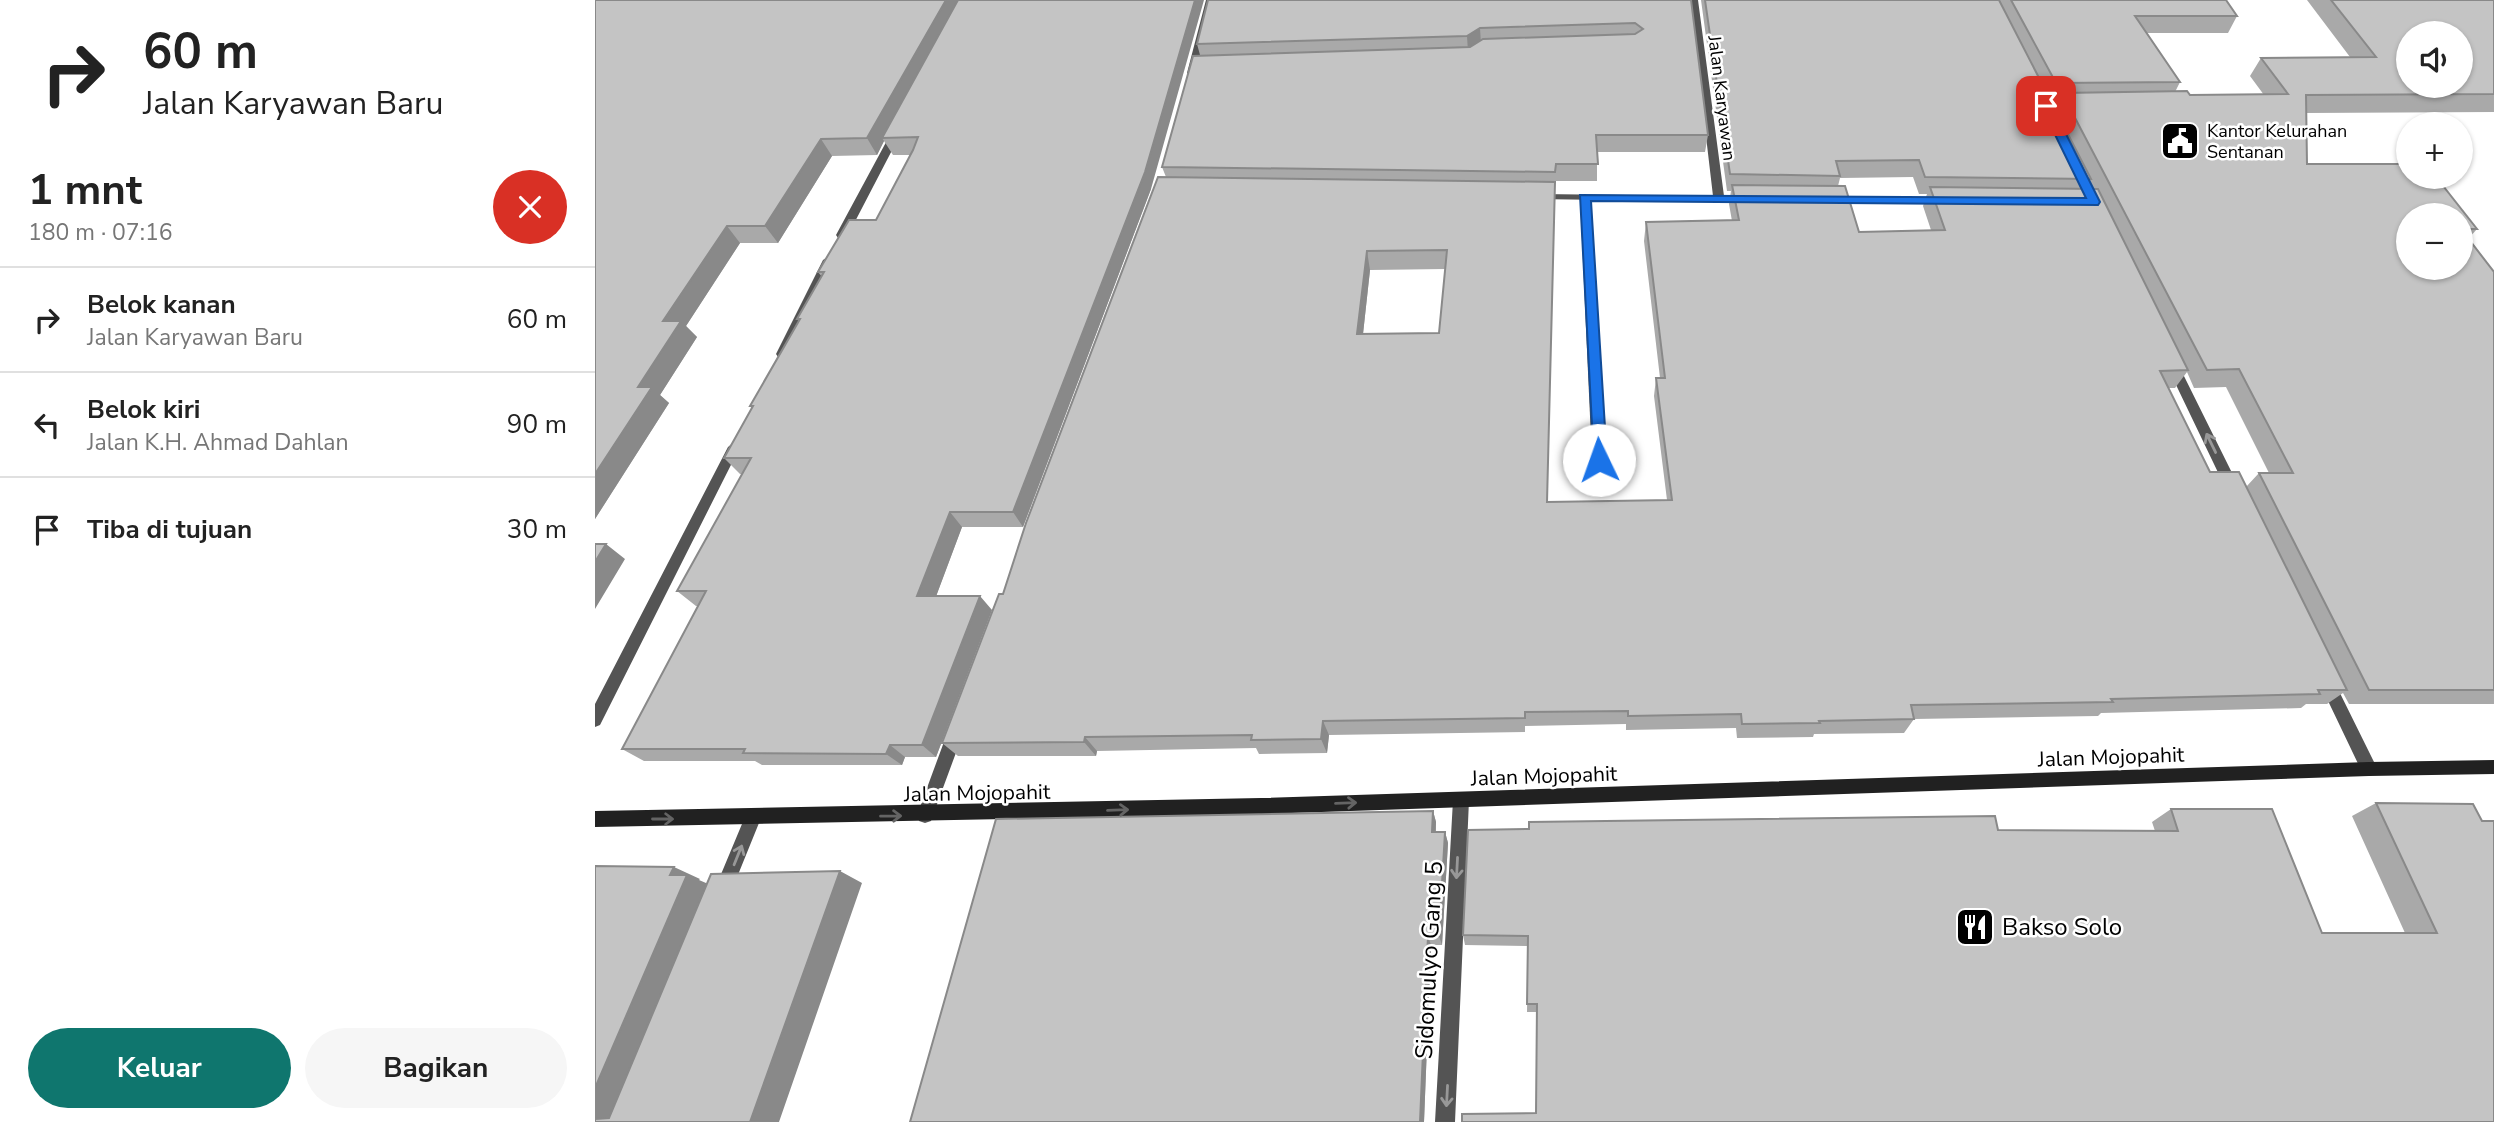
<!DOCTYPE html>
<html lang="id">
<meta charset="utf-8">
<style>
:root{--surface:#fff;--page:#f6f6f6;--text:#222;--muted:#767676;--line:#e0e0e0;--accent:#0f766e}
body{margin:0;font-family:"Nunito Sans",sans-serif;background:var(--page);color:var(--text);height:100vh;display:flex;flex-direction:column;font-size:26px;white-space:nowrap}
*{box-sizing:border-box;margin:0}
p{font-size:23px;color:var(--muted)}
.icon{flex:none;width:38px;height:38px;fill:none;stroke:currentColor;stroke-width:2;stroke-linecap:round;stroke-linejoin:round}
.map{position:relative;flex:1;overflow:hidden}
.side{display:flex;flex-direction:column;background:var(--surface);width:595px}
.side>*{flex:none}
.hud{background:#fff;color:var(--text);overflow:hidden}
.controls{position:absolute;left:1801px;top:21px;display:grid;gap:14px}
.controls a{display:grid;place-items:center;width:77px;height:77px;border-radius:50%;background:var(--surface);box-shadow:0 2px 5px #0004;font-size:35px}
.pin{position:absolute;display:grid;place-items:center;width:60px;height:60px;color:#fff;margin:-30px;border-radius:14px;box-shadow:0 4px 10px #0006}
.me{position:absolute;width:77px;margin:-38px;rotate:357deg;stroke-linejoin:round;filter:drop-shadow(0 0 5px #0008)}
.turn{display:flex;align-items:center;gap:24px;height:147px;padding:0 28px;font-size:32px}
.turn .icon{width:91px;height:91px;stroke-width:2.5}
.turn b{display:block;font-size:49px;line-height:60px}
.round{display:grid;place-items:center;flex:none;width:74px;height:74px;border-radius:37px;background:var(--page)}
.summary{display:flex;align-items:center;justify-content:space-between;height:119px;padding:0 28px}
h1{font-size:42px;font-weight:700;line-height:52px}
.action{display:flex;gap:14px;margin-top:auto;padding:14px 28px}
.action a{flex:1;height:80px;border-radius:42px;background:var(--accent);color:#fff;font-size:28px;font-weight:700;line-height:80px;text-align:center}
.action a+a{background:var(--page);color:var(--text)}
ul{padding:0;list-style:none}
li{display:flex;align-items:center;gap:21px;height:105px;padding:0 28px;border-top:2px solid var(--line)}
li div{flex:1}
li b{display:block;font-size:26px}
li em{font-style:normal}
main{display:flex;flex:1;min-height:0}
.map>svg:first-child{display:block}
</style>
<main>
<section class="side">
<div class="hud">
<div class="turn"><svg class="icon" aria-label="right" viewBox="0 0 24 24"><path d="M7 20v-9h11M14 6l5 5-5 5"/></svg><div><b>60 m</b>Jalan Karyawan Baru</div></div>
</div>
<div class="summary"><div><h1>1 mnt</h1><p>180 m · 07:16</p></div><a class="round" style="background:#d93025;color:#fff"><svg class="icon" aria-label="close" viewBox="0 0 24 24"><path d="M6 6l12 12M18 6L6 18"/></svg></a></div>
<ul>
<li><svg class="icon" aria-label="right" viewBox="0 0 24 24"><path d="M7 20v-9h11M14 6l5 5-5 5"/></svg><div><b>Belok kanan</b><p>Jalan Karyawan Baru</p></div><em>60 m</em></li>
<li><svg class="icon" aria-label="left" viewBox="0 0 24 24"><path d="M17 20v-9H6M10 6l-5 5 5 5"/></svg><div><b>Belok kiri</b><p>Jalan K.H. Ahmad Dahlan</p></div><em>90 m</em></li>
<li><svg class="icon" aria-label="arrive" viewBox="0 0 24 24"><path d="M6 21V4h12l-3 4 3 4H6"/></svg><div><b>Tiba di tujuan</b></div><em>30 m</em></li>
</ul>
<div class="action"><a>Keluar</a><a>Bagikan</a></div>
</section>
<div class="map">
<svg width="1899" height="1122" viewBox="0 0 1899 1122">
<rect width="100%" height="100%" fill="#fff"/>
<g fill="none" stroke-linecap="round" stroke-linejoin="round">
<path fill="#545454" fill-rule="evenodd" d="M990,194l5,3 16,263 -7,5 -7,-5 -12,-263z"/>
<path fill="#545454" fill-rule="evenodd" d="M611,0h8l-17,73 -5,3 -5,-3z
M1095,0h8l26,196 25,1 4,1v4l-219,-3v-4l4,-1 175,2z
M1237,197l109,1 5,3 -5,3 -113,-2v-4z
M1577,360l6,4 61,123 -2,4h-10l-2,-4 -59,-123z
M1732,675l5,2 43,87 2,5 -2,5 -6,2 -6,-2 -44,-92 3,-5z
M361,724l5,2 3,5 -31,84 -2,6 -6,2 -6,-2 -2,-6 31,-84 3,-5z
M866,792l6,3 2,5 -14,322h-20l18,-322 2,-5z
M158,810l6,2 2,6 -32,79 -6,3 -6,-3 -3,-6 33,-79z"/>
<path fill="#545454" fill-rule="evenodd" d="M301,130l5,3 -53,102 -2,3h-8l-2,-3 55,-102z
M234,256l6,4 -47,94 -2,3h-8l-2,-3 47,-94z
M139,442l6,5 -140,278 -5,2v-23l133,-257z"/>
<path fill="#212121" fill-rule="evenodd" d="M1899,760v14l-125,2 -1108,38 -666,13v-16l666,-13 1108,-36z"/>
</g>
<path fill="#a9a9a9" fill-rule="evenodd" d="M0,0l556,189 -128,338h-61l-26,69 56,14 -56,147h-31l-3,8h-140l-7,-4h-111l-22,-12 77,-143h-3l-19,-15 65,-117h-2l-16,-16 28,-49 -2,-3 49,-84 -2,-3 25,-42 -4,-5 58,-52 35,-65h-18l-9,-14 -7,14 -45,1 -54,87h-38l-54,83 11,11 -37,58 9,8 -74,116z
M1096,0l17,135 -3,17h-108v29h-42l-8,321 120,-2 -13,-104 2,-18h4l-16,-137 2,-19 86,-1 -3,-17 2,-13h-4l-26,-191h525l11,16 -9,17h-81l33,49 -5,10 15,3h74l-14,-19 11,-18 89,-1 -43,-57h187v112l-188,1 1,51 170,65 -8,9 25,34v432h-145l-6,-11 -16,11h-21l-5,4 -200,5 -3,3 -184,3 -10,14 -90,1 -1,3 -76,1 -1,-10 -110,2v-6l-101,2v6l-196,3 -2,18 -68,1 -3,-6 -159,3 -1,5h-138l-16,-13 61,-149 163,-417 -4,-10 38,-112 -3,-11zM1456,100h8l-4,9zM1318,177l6,17h8l-4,12 8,24 -72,2 -21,-46 2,-8zM1495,182l3,7h-6zM850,269l-6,64 -76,1 7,-64zM1592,372l7,16 32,-1 43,86h-10l-13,14 -36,-15 -42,-84h7z
M1781,803l97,1 21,318 -958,-9 1,-101h-10l1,-66 -63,-1 -2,-10 535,-105 157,1 -3,-9 19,-13 151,124h83l-53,-117z
M838,811l3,11v10h9l3,11 -6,102h-11l-7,177h-514z"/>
<path fill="#898989" d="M351,0h17l-81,138 2,3 -7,14 -10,-17z
M600,0h9l-53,189 -128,338 -10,-15z
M885,28l1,16 -13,8 -1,-16z
M226,139l11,17 -54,87 -13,-17z
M132,226l13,17 -54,83 11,11 -37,58 9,8 -74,116v-45l43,-87 25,-66z
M772,251l3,19 -9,82 -4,-18z
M355,512l12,15 -31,83 -14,-14z
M11,544l19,15 -30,50v-47z
M385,596l12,14 -56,147 -14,-12z
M728,721l6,14 -2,18 -6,-14z
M490,737l12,14 -1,5 -12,-14z
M295,745l15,12 -3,8 -16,-11z
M838,811l3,11 -1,21 -3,-11z
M850,832l3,11 -6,102 -3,-9z
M79,867l26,12 -1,1 14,6 -97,235h-21v-33l75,-213z
M245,871l22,12 -83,239h-29z
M833,936l3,9 -7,177h-4z"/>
<path fill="#c4c4c4" stroke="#898989" stroke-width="2" fill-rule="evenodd" d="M0,0h351l-79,138 -46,1 -56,87h-38l-64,95h18l-43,66h14l-57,87z
M363,0h237l-50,172 -132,340h-63l-33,84h63l-58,149h-32l-4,9 -143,-1 2,-4h-123l84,-158h-29l74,-133h-27l29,-52h-3l50,-87h-3l27,-47h-6l31,-52h27l37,-70 5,-13 -36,1z
M613,0h483l17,135h-112l2,29h-42l-1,8 -393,-5 31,-111 277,-9 13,-8 152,-5 8,-5 -8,-6 -155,5 -13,8 -270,8z
M1110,0h294l92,179 -166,-2 -6,-17 -83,1 4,15 -110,-2z
M1416,0h215l11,16h-102l45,66 -124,1z
M1736,0h163v94l-188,1 1,69h101v13h28l41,52h-16l33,43v418h-125l-110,-217h34l-54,-104 -32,1 -145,-277 125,-2 3,4 98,-1 -27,-36 115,-1zM1813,33h53v53h-53zM1813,215h53v53h-53z
M563,177l397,5 -8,320 125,-2 -16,-122h9l-19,-156 93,-2 -7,-35 113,1 14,46 86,-2 -15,-43 168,2 90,181 -28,1 50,101h29l108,218h-29l2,4 -209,5 2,3 -202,3 3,14 -95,2 1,2 -78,1 -1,-10 -113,2v-5l-103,1v6l-202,3 -2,18 -70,1 1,-5 -167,2 -1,5 -142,1 57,-149h4l23,-71zM852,250l-8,83 -82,1 10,-83z
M0,544h11l-11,18z
M1781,803l97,1 9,17h12v301h-1032v-8l74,-1 1,-109h-10l1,-68 -65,-1 5,-105 61,-1v-7l466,-6 3,14 180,1 -7,-22h101l50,124h115z
M838,811l-1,21h13l-6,104h-11l-8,186h-510l86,-303z
M0,866l79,1 -4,8h17l-92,213z
M245,871l-90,251h-155v-3l14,-1 102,-244z"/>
<defs><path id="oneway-shaft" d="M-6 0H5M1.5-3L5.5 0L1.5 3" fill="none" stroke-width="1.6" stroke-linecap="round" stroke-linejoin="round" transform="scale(1.75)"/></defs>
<g stroke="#989898">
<use href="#oneway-shaft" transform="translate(1616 443) rotate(-116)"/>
<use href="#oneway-shaft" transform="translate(143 855) rotate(-68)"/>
<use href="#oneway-shaft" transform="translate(862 868) rotate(93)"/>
<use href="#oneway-shaft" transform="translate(852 1096) rotate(93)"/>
</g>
<g stroke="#646464">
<use href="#oneway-shaft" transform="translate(751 803) rotate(-2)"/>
<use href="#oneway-shaft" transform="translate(523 810) rotate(-2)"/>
<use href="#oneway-shaft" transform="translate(296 816) rotate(-1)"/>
<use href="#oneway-shaft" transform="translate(68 819)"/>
</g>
<path fill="#1a73e8" stroke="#114b97" stroke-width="2" d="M1451,102l6,4 48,96 -2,3 -507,-4 16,259 -2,4h-11l-14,-269 506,3 -45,-92z"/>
<defs>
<symbol id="civic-square" viewBox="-11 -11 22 22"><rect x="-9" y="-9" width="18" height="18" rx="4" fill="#000" stroke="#fff"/><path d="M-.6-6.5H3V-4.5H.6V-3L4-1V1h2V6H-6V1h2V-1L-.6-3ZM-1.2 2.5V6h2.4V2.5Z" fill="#fff"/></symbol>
<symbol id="restaurant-square" viewBox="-11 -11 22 22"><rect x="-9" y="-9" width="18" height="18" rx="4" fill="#000" stroke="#fff"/><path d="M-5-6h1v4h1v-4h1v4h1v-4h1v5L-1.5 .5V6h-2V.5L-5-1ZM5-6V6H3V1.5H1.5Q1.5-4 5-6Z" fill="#fff"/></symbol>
</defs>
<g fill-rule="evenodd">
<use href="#civic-square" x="1563" y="119" width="44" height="44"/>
<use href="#restaurant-square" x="1358" y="905" width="44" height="44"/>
</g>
<g text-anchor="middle" stroke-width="5" stroke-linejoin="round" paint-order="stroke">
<g font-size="18" fill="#000" stroke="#fff">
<text transform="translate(1127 98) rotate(83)" y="6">Jalan Karyawan</text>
</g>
<g font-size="18" fill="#000" stroke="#fff" text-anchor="start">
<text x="1612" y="137">Kantor Kelurahan<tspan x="1612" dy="21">Sentanan</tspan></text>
</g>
<g font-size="21" fill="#000" stroke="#fff">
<text transform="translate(1516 757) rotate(-2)" y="7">Jalan Mojopahit</text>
<text transform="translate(949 776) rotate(-2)" y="7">Jalan Mojopahit</text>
<text transform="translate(382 793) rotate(-1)" y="7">Jalan Mojopahit</text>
</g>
<g font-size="24" fill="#000" stroke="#fff" text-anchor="start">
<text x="1407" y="935">Bakso Solo</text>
</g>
<g font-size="24" fill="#000" stroke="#fff">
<text transform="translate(834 960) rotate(-87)" y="8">Sidomulyo Gang 5</text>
</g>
</g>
</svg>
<div class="controls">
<a><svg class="icon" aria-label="sound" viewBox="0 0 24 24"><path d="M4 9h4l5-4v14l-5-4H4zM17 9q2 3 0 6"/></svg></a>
<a>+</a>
<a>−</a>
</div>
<div class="pin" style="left:1451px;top:106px;background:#d93025"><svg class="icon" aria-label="arrive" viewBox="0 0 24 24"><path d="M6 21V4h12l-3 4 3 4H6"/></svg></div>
<svg class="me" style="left:1004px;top:460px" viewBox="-20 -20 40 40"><circle r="19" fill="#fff"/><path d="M0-13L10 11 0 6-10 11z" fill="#1a73e8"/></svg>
</div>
</main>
